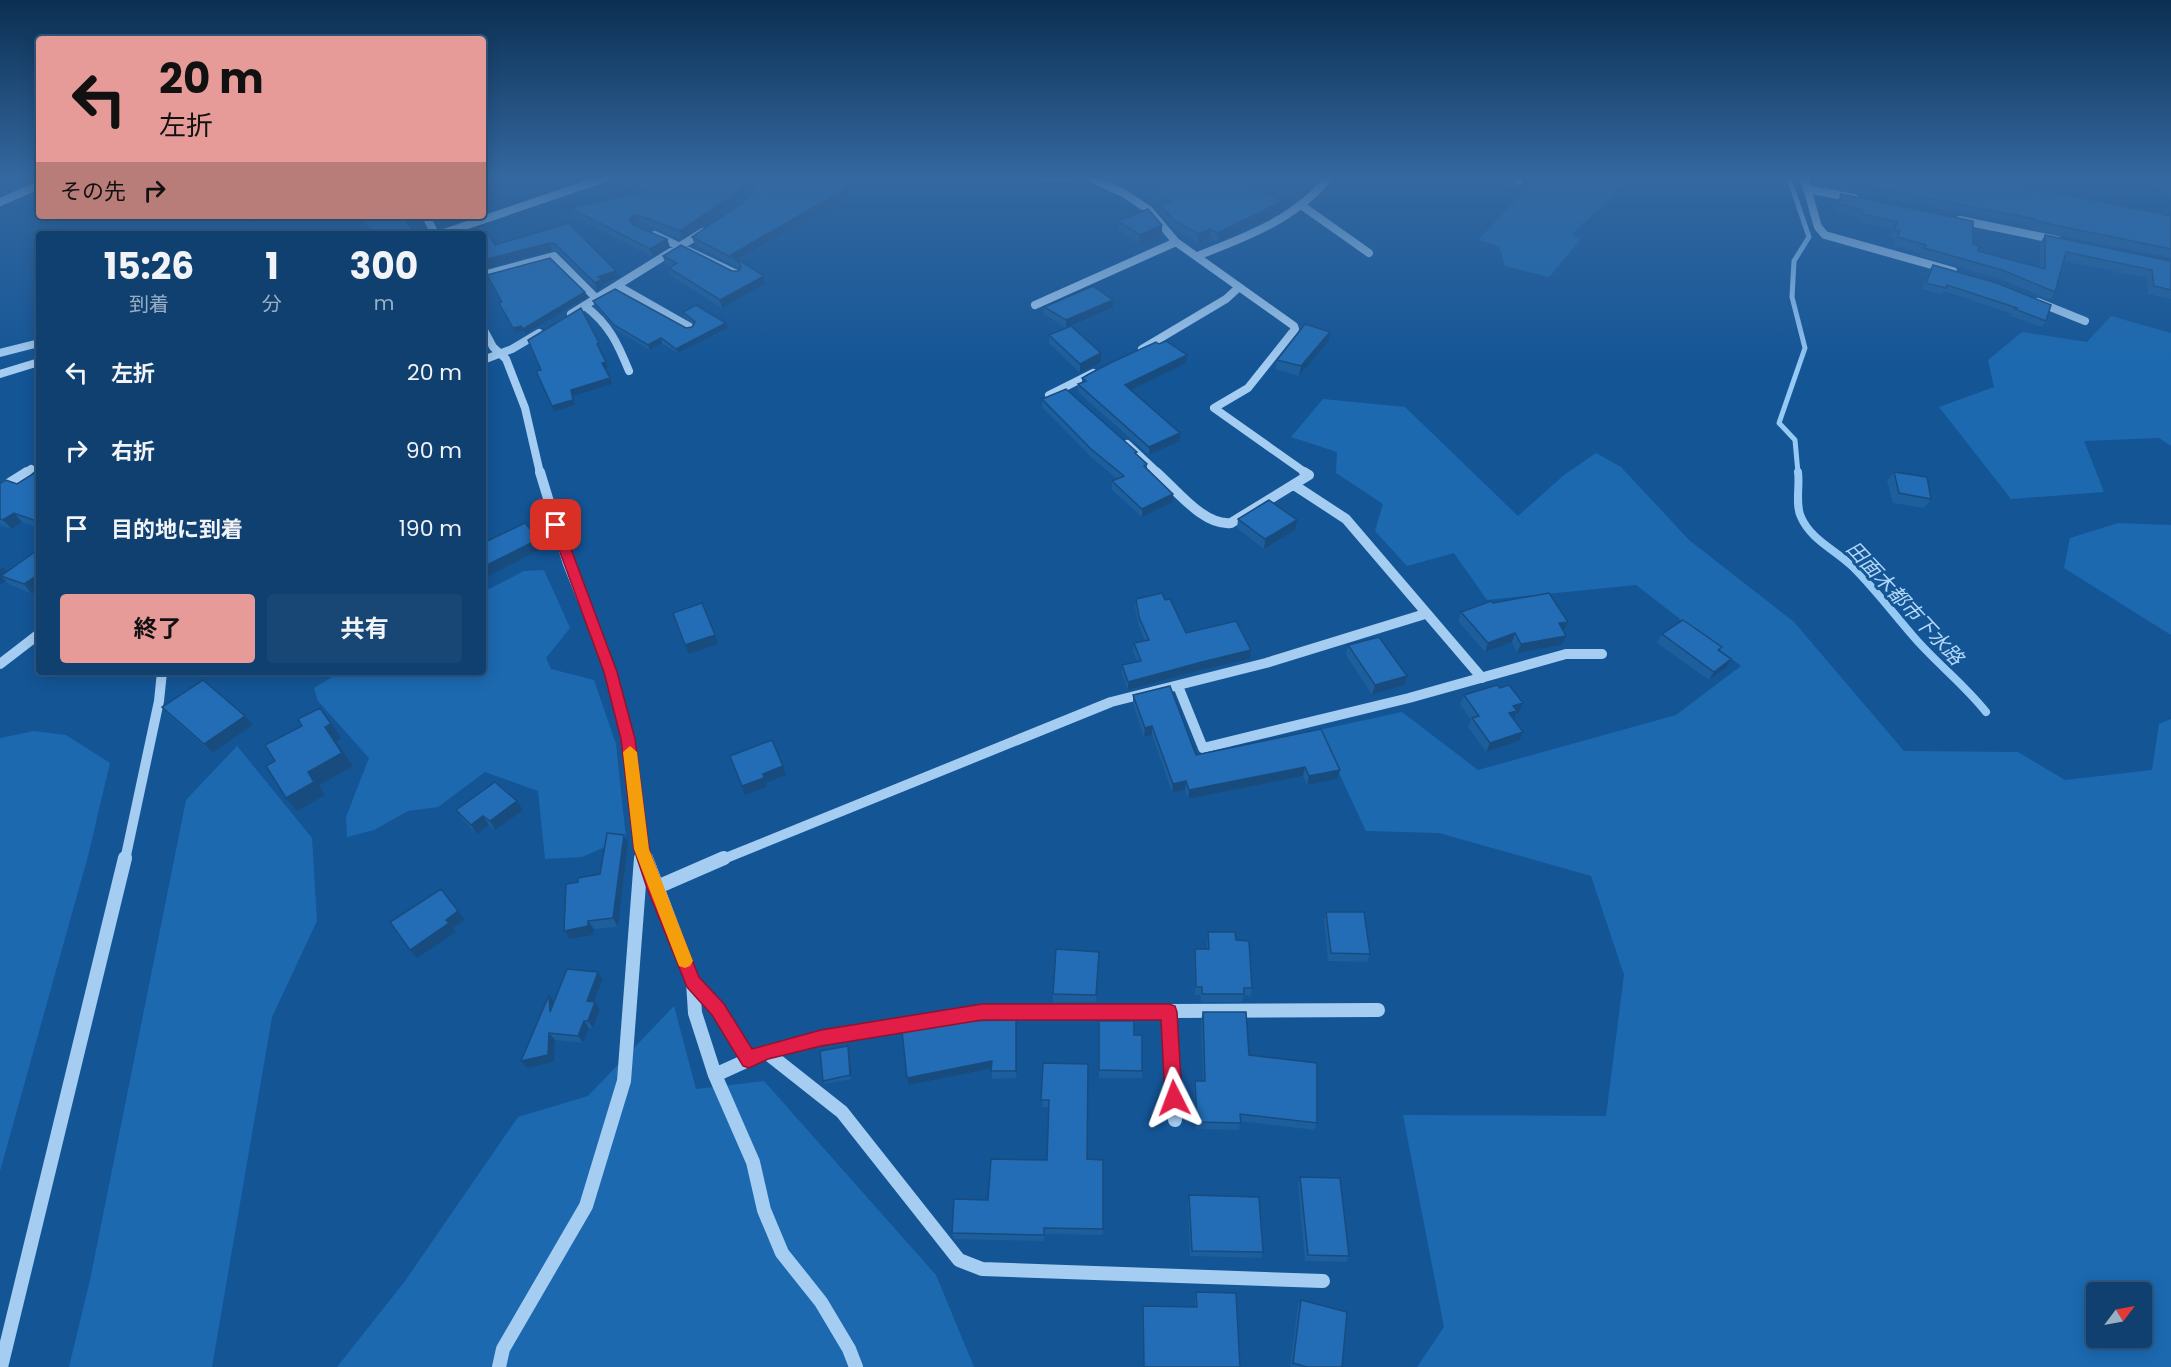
<!DOCTYPE html>
<html lang="ja">
<meta charset="utf-8">
<style>
:root{--surface:#0f4070;--page:#184775;--text:#f1f3f6;--muted:#9bafc3;--line:#2f5983;--accent:#e69b98}
body{margin:0;font-family:Poppins,"Noto Sans JP",sans-serif;background:var(--page);color:var(--text);height:100vh;display:flex;flex-direction:column;font-size:22px;white-space:nowrap}
*{box-sizing:border-box;margin:0}
p{font-size:20px;color:var(--muted)}
.icon{flex:none;width:33px;height:33px;fill:none;stroke:currentColor;stroke-width:2;stroke-linecap:round;stroke-linejoin:round}
.map{position:relative;flex:1;overflow:hidden}
.details{position:absolute;left:36px;top:231px;width:450px;height:444px;display:flex;flex-direction:column;background:var(--surface);border-radius:6px;box-shadow:0 3px 15px #0003,0 0 0 2px var(--line)}
.details>*{flex:none}
.guide{position:absolute;left:36px;top:36px;width:450px;height:183px;border-radius:6px;box-shadow:0 3px 15px #0003,0 0 0 2px var(--line);background:#e69b98;color:#111;overflow:hidden}
.needle{width:39px;rotate:58deg}
.fabs{position:absolute;left:2086px;top:1282px;display:grid;gap:12px}
.fabs a{display:grid;place-items:center;width:66px;height:66px;border-radius:6px;background:var(--surface);box-shadow:0 3px 15px #0003,0 0 0 2px var(--line);font-size:30px}
.pin{position:absolute;display:grid;place-items:center;width:51px;height:51px;color:#fff;margin:-26px;border-radius:12px;box-shadow:0 3px 9px #0006}
.me{position:absolute;width:66px;margin:-33px;rotate:357deg;stroke-linejoin:round;filter:drop-shadow(0 0 4px #0008)}
.turn{display:flex;align-items:center;gap:21px;height:126px;padding:0 24px;font-size:27px}
.turn .icon{width:78px;height:78px;stroke-width:2.5}
.turn b{display:block;font-size:42px;line-height:51px}
.then{display:flex;align-items:center;height:57px;padding:0 24px;background:#0003;gap:12px;font-size:22px}
.eta{display:flex;justify-content:space-evenly;align-items:center;height:102px;text-align:center}
.eta b{font-size:36px;font-weight:700;line-height:42px}
.cta{display:flex;gap:12px;margin-top:auto;padding:12px 24px}
.cta a{flex:1;height:69px;border-radius:6px;background:var(--accent);color:#111;font-size:24px;font-weight:700;line-height:69px;text-align:center}
.cta a+a{background:var(--page);color:var(--text)}
ul{padding:0;list-style:none}
li{display:flex;align-items:center;gap:18px;height:78px;padding:0 24px}
li div{flex:1}
li b{display:block;font-size:22px}
li em{font-style:normal}
.map>svg:first-child{display:block}
</style>
<div class="map">
<svg width="2171" height="1367" viewBox="0 0 2171 1367">
<rect width="100%" height="100%" fill="#145596"/>
<path fill="#1c69b0" fill-rule="evenodd" d="M1537,178h96l-61,56 8,6 -31,37 -44,-11 -6,-20 -21,-6z
M2138,178h33v21z
M2111,316l60,17v113l-12,-8 -75,3 20,51 -93,7 -72,-92 55,-20 -6,-27 34,-28 65,10z
M1323,399l82,8 113,109 46,-41 32,-22 25,14 68,73 105,82 110,129 114,1 47,28 87,-10 7,-46 12,-5v648h-754l27,-40 -41,-212 203,1 18,-141 -33,-99 -152,-43 -73,-2 -47,-101 83,-18 76,58 198,-55 65,-49 -105,-81 -149,15 -33,-47 -47,13 -32,-35 8,-27 -47,-31 1,-21 -46,-15zM2097,1293h45v45h-45z
M2118,523l53,2v110l-107,-67 6,-30z
M544,570l26,58 -24,30 5,11 43,11 22,64 10,94 -44,19 -37,2 -7,-68 -53,-19 -47,35 -30,4 -34,19 -27,7 -1,-20 23,-59 -51,-57 -4,-13 26,-16h143v-80l41,-21z
M34,731l32,4 44,28 -22,93 -88,315v-433z
M237,746l75,92 5,83 -45,96 -60,350h-143l21,-87 96,-480z
M674,1006l22,83 68,-8 172,194 38,92h-637l68,-86 113,-164 70,-21z"/>
<g fill="none" stroke-linecap="round" stroke-linejoin="round">
<path stroke="#97c9f5" stroke-width="5" d="M1789,178l20,59 -15,24 -2,36 13,51 -26,75 16,17 3,33"/>
<path stroke="#97c9f5" stroke-width="8" d="M1798,472c2,13 -3,33 3,45 10,23 35,33 52,50 22,22 40,46 60,69 23,27 51,48 73,76"/>
<path stroke="#a5cdf2" stroke-width="8" d="M1044,178h24
M1091,178l34,16 24,16 27,32 118,84 1,3 -47,59 -34,20 92,65
M1507,178l12,3
M1804,178l14,49 7,8 128,36
M1807,189l47,9
M0,202l39,-17
M1301,205l68,48
M426,216l9,18
M1960,220l97,20
M441,234l164,-56
M655,235l82,39
M1197,256c47,-18 99,-37 131,-78
M483,275l71,-19 43,43
M618,286l72,41
M2038,302l47,19
M1035,305l141,-63
M585,306c24,18 33,38 44,65
M571,314l132,-82
M483,328l10,19 13,12 19,49 15,65
M1142,349l84,-50 12,-11
M0,353l39,-10
M483,360l29,-11 27,-16
M0,374l39,-12
M1049,395l44,-22
M1127,444l31,29
M25,473l6,-4"/>
<path stroke="#a5cdf2" stroke-width="10" d="M540,472l28,92 43,108 17,67 14,110 4,11
M1156,472c20,17 47,54 75,51l78,-48 -5,-3
M1294,485l52,34 136,159
M0,489l27,-17
M0,664l39,-30
M1178,686l25,62 206,-50 157,-44h36
M125,860l34,-159 3,-29
M641,860v-4
M721,860l390,-158 155,-39 159,-49"/>
<path stroke="#a5cdf2" stroke-width="14" d="M646,858l47,124 2,31 20,62 38,87 11,48 18,43 39,49 28,47 7,18
M655,888l69,-30
M693,982l25,27 31,51
M1169,1012l6,108
M766,1052l76,60 117,148 23,9 341,12
M715,1075l51,-23 55,-14 161,-26 396,-2
M1,1367l124,-509
M499,1367l4,-18 83,-143 38,-125 17,-223"/>
</g>
<path fill="#1d5e9c" d="M620,178h89l29,22 -56,39 -42,-17 -5,1 -2,3 34,13 3,8 -17,10 -81,-41 -2,-8 67,-15 -13,-8 -1,-4z
M759,178h103l-20,22 -104,60 26,16 1,8 -43,24 -51,-32 -2,-8 2,-2 -6,-2 -2,-8 69,15h7l1,-2 -45,-24 -3,-8 53,-36z
M1149,178h85l49,23 -1,9 -64,32 -9,-5 -11,6 -24,-14 -15,-16 1,-8 2,-1 -11,-6 1,-8 3,-2 -6,-3z
M1445,178h62l8,2 -1,6 -3,3 -34,-10 -7,7z
M1843,178h142l186,38v42l-141,-29v-3l-190,-36z
M1841,194l132,50 5,7 62,17v-25l5,-8 126,26v38l-23,-5 -1,-16 -84,-17 -8,31 -5,8 -53,-22 -77,-22 1,-3 -28,-8 3,-6 -6,-1 3,-8 -35,-8 1,-5 -24,-5 3,-11z
M356,216h46l15,18h-47z
M1118,221l44,4v10l-23,9 -21,-14z
M569,223l47,48 2,7 -15,6 1,2 -7,5 -39,-39 -6,-2 -57,-5z
M1933,265l113,56 -4,6 -32,-11 2,-2 -68,-23 -2,4 -20,-6 7,-18z
M1113,300v7l-47,21 -22,-14v-7z
M593,301l93,27 6,-1 1,-3 -8,-7 -2,-5 45,16 -50,25 -16,-10 -12,7 -35,-21 -20,-23z
M1330,332l-1,9 -30,35 -24,-7 2,-9z
M1049,335l52,27 -21,11 -31,-30z
M1186,363l-55,27 49,43v8l-31,14 -71,-63v-8l4,-2v-4z
M1042,399l95,56 10,9v5l26,25v8l-31,15 -30,-27v-9l5,-2 -26,-22 -49,-50z
M39,470v58l-17,-6 -10,7 -12,-4v-42l17,1z
M1894,472l37,27 -7,9 -31,-5 -6,-22z
M1238,519l57,11 -31,19 -27,-21z
M39,549v40l-7,5 -22,-9 -4,-4 -6,4 3,-18 5,5z
M1136,599l29,1 21,33 64,26 -49,11 -73,20 -6,-16v-9l16,-3 -5,-10 1,-9 11,-2 -6,-15 -4,-18z
M1493,603l75,19 -4,9 2,5 -4,9 -45,8 -5,-11 -27,10 -27,-31 3,-9z
M1662,634l58,17 6,17 -17,12 -52,-37z
M1348,645l59,31 -3,9 -32,10 -26,-40z
M1500,688l23,15 -4,10 -3,1 -3,5 6,22 -33,11 -18,-25 3,-7 -11,-16 4,-9z
M1133,695l63,60 125,-26 16,50 -30,6 -4,-9 -115,23 -3,-9 -13,2 -20,-57 -8,2 -11,-33z
M162,707l91,18 -41,28 -42,-37z
M456,810h67l-28,20 -6,-5 -12,9 -15,-15z
M628,844l-10,83 -24,2 -1,6 -23,4 -6,-8 14,-49 22,-8z
M1326,912l44,42 -3,8 -39,-1 -4,-41z
M1208,932l28,8 16,48 -1,8 -7,-1 -2,7h-41l-1,-7h-5l-1,-38 1,-8h12v-9z
M1099,952l-3,50h-43v-8z
M603,979l-8,23 5,7 -7,19h-4l-6,15 -28,-3 -1,22 -27,6 -6,-7 33,-59z
M1203,1012l46,43 68,68 -3,7 -74,-9 -1,9 -43,-1 -2,-41 1,-7h8l-2,-61z
M1099,1021l35,14 8,36v7h-43z
M1017,1028v50l-25,1 -1,-11 -82,17 -2,-7z
M849,1050l3,29 -28,5 -1,-3z
M1043,1063l44,96 16,1v75l-58,-1 -1,7 -90,-2 -2,-6 36,-33 59,-40 1,-53h-6z
M1300,1177l49,79 -3,6 -41,-1 -7,-77z
M1189,1195l74,57 -2,6 -71,-2 -2,-54z
M1196,1292l44,75h-97l-1,-56 1,-5 52,1v-9z
M1301,1300l41,67h-52l8,-62z"/>
<path fill="#184c7f" d="M483,178h18l-18,4z
M745,178h7l-14,22 -56,39 -2,-8z
M854,178h8l-20,22 -105,60 -6,-5z
M1474,178h3l-7,8 1,-6z
M1283,201l-1,9 -64,32v-9z
M632,215h6l2,7 -5,1 -3,5 -2,-8z
M1162,225v10l-23,9 1,-9z
M393,229l2,5h-19z
M1210,229l-1,8 -11,6 1,-9z
M667,239l3,8 -17,10 -3,-8z
M550,243l2,7 -69,19v-9z
M616,271l2,7 -15,6 1,2 -7,5 -2,-8 3,-6z
M764,276l1,8 -43,24 -2,-8z
M585,292l2,5 -62,37 -2,-5z
M1113,300v7l-47,21v-8z
M726,323l2,5 -50,25 -2,-4z
M521,326l2,5 -8,2 -2,-5z
M1330,332l-1,9 -30,35 2,-10z
M661,338l1,5 -12,7 -2,-5z
M1101,353v9l-21,11v-9z
M1187,355l-1,8 -61,30v-8z
M606,362l2,6 -4,1 -2,-6z
M610,378l2,6 -39,12 2,9 -21,7 -2,-6 19,-16z
M1180,433v8l-31,14v-8z
M1173,494v8l-31,15v-8z
M14,513l8,9 -10,7 -9,-9z
M1297,520l-2,10 -31,19 1,-10z
M539,539l4,9 -60,31v-12z
M3,567l9,9h-11l5,5 -6,4v-16z
M39,574v15l-7,5 -8,-10z
M1568,622l-4,9 -5,-8z
M1515,633l-3,9 -27,10 3,-9z
M715,635l3,9 -29,10 -4,-9z
M1566,636l-4,9 -45,8 4,-9z
M1251,650l-1,9 -49,11 -73,20v-8l74,-20z
M1731,659l-5,9 -17,12 5,-8z
M1407,676l-3,9 -32,10 3,-10z
M1523,703l-4,10 -3,1 -3,6 -8,2 8,-16z
M320,708l21,30 -5,3 17,25 -34,19 6,10 -28,16 -11,-13 22,-26 17,-45z
M245,716l8,9 -41,28 -8,-9z
M1152,726v9l-8,2 1,-9z
M1523,732l-4,9 -33,11 4,-9z
M783,766l3,9 -20,8 1,4 -22,8 -3,-9 21,-12z
M1305,767l-2,9 -115,23 1,-9z
M1340,770l-3,9 -30,6 2,-9z
M1186,781l-1,9 -13,2 1,-8z
M517,801l6,9 -28,20 -5,-9z
M483,816l6,9 -12,9 -6,-9z
M624,835l4,9 -10,83 -5,-9z
M441,889l24,31 -12,8 -7,-8z
M588,921l6,8 -1,6 -23,4 -6,-8z
M449,923l7,9 -39,26 -7,-8z
M598,972l5,7 -11,29 -5,-7z
M549,995l5,7 -4,10z
M595,1002l5,7 -7,19 -5,-7z
M1016,1020l1,8v50l-1,-7z
M584,1021l5,7 -6,15 -5,-7z
M549,1033l6,7 -1,22 -27,6 -6,-7z
M848,1046l1,4 3,29 -2,-4z
M992,1061l1,7 -84,17 -2,-7z"/>
<path fill="#226db5" stroke="#184c7f" stroke-width="1.5" d="M623,178h86l3,2 1,-2h32l-8,14 -57,39 -42,-16h-6l-2,5 3,5 34,14 -17,10 -80,-41 75,-17z
M759,178h95l-14,14 -109,63 33,21 -44,24 -51,-32 8,-5 -14,-7 18,-11 51,26h7l2,-5 -3,-5 -46,-24 53,-36z
M1150,178h84l49,23 -65,32 -8,-4 -11,5 -24,-13 -15,-16 11,-5 -19,-10 11,-6z
M1463,178h11l-3,2z
M1492,178h15l8,2 -3,4z
M1845,178h140l186,38v33l-136,-28v-2l-191,-37z
M1841,194l132,27v23l6,2 -1,5 67,18v-34l126,26v29l-17,-4 -2,-16 -86,-18 -11,40 -53,-22 -78,-22 2,-3 -29,-8 3,-6 -6,-1 3,-8 -35,-8 1,-4 -24,-6z
M1148,209l14,16 -22,10 -22,-14z
M358,216h44l15,18h-22l-2,-5 -17,5h-3z
M569,223l47,48 -18,6 4,2 -7,4 -40,-39 -5,-1 -67,17v-26h-27l27,-8 12,19z
M550,258l35,34 -62,37 -2,-3 -8,2 -14,-25 3,-1 -15,-27z
M1933,265l64,18 54,22 -5,16 -31,-12 2,-1 -70,-23 -1,3 -20,-5z
M1093,286l20,14 -47,20 -22,-13z
M615,289l71,39 6,-1 3,-5 -12,-10 13,-7 30,18 -50,26 -15,-11 -13,7 -34,-20 -21,-24z
M581,308l18,35 -2,1 9,18 -4,1 8,15 -39,12 2,10 -21,6 -16,-35 5,-1 -13,-30z
M1305,324l25,8 -29,34 -24,-6z
M1071,326l30,27 -21,11 -31,-29z
M1166,341l21,14 -62,30 55,48 -31,14 -71,-63 8,-3 -4,-3 7,-4 21,-11 46,-21 3,2z
M1066,389l71,63 -2,1 12,11 -3,2 29,28 -31,15 -30,-28 12,-5 -33,-27 -49,-50z
M39,470v52l-25,-9 -11,7 -3,-1v-36l6,-3 11,4z
M1894,472l33,5 4,22 -32,-6z
M1269,500l28,20 -32,19 -27,-20z
M525,523l14,16 -56,28v-24z
M39,549v25l-15,10 -23,-8z
M1162,593l3,7 5,-1 16,34 50,-12 15,29 -49,12 -74,20 -6,-17 19,-4 -7,-18 15,-3 -10,-23 -3,-18z
M1549,593l19,29 -9,1 7,13 -45,8 -6,-11 -27,10 -27,-31 30,-11 2,2z
M702,603l13,32 -30,10 -12,-32z
M1683,620l39,27 -4,3 13,9 -17,13 -52,-38z
M1379,637l28,39 -32,9 -27,-40z
M203,680l42,36 -41,28 -42,-37z
M1497,685l3,3 9,-3 14,18 -10,3 4,5 -8,2 14,19 -33,11 -18,-25 7,-2 -15,-21z
M1170,686l26,69 125,-26 19,41 -31,6 -4,-9 -116,23 -3,-9 -13,3 -21,-58 -7,2 -12,-33z
M320,708l11,16 -6,3 17,26 -34,19 6,10 -28,16 -20,-32 9,-5 -10,-16 37,-19 -4,-7z
M772,740l11,26 -20,8 1,4 -22,8 -12,-30z
M495,782l22,19 -27,20 -7,-5 -12,9 -15,-15z
M607,833l17,2 -11,83 -25,3v5l-24,5 2,-47 12,-2v-4l22,-4z
M441,889l17,22 -12,9 3,3 -39,27 -20,-28z
M1326,912h38l6,42 -39,-1z
M1208,932h27l1,8 13,1 3,47h-8v6h-42v-7h-6l-1,-38h14z
M1056,949l43,3 -3,43 -43,-1z
M567,969l31,3 -11,29 8,1 -7,19h-4l-6,15 -29,-3 -1,22 -27,6 28,-66 1,17z
M1203,1012h43l3,43 68,8v60l-77,-9 1,9 -44,-1 -2,-41h10z
M1016,1020v51h-25l1,-10 -85,17 -5,-47 48,-10z
M1099,1021h35v14h8v36l-43,-1z
M848,1046l2,29 -27,6 -3,-30z
M1043,1063l45,1 -1,95 16,1v69l-59,-1v7l-92,-2 2,-34 34,1 3,-41 56,1 2,-60h-8z
M1300,1177l40,1 9,78 -41,-1z
M1189,1195l70,2 4,55 -71,-1z
M1196,1292l40,1 4,74h-96l-1,-61 54,1z
M1301,1300l46,12 -5,55h-35l-14,-4z"/>
<linearGradient id="sky" x2="0" y2="1"><stop stop-color="#0b2f52"/><stop offset="0.48" stop-color="#3468a0"/><stop offset="1" stop-color="#3468a0" stop-opacity="0"/></linearGradient>
<rect width="2171" height="369" fill="url(#sky)"/>
<path fill="#e11d48" stroke="#92132f" stroke-width="1.5" d="M556,520l6,5 55,147 18,67 14,110 14,39 36,89 25,27 28,45 69,-19 161,-26h187l6,2 2,6 5,86 -2,7 -6,2 -7,-2 -2,-7 -4,-78h-179l-161,26 -53,13 -19,9 -6,-2 -31,-51 -25,-28 -40,-99 -13,-39 -13,-110 -17,-67 -54,-147z"/>
<path fill="#f59e0b" d="M630,746l7,6 12,97 44,112 -3,5 -5,2 -6,-2 -2,-5 -43,-112 -11,-97z"/>
<g text-anchor="middle" stroke-width="6" stroke-linejoin="round" paint-order="stroke">
<g font-size="20" font-style="italic" fill="#b1d7f9" stroke="#145596">
<text transform="translate(1905 603) rotate(47)" y="7">田面木都市下水路</text>
</g>
</g>
</svg>
<div class="fabs">
<a><svg class="needle" viewBox="-14 -14 28 28"><path d="M0-13l5 13h-10z" fill="#e53935"/><path d="M0 13l5-13h-10z" fill="#9bafc3"/></svg></a>
</div>
<div class="pin" style="left:556px;top:525px;background:#d93025"><svg class="icon" aria-label="arrive" viewBox="0 0 24 24"><path d="M6 21V4h12l-3 4 3 4H6"/></svg></div>
<svg class="me" style="left:1174px;top:1098px" viewBox="-20 -20 40 40"><path d="M0-17L14 15 0 8-14 15z" fill="#e11d48" stroke="#fff" stroke-width="4"/></svg>
<div class="guide">
<div class="turn"><svg class="icon" aria-label="left" viewBox="0 0 24 24"><path d="M17 20v-9H6M10 6l-5 5 5 5"/></svg><div><b>20 m</b>左折</div></div>
<div class="then">その先<svg class="icon" aria-label="right" viewBox="0 0 24 24"><path d="M7 20v-9h11M14 6l5 5-5 5"/></svg></div>
</div>
<section class="details">
<div class="eta">
<div><b>15:26</b><p>到着</p></div>
<div><b>1</b><p>分</p></div>
<div><b>300</b><p>m</p></div>
</div>
<ul>
<li><svg class="icon" aria-label="left" viewBox="0 0 24 24"><path d="M17 20v-9H6M10 6l-5 5 5 5"/></svg><div><b>左折</b></div><em>20 m</em></li>
<li><svg class="icon" aria-label="right" viewBox="0 0 24 24"><path d="M7 20v-9h11M14 6l5 5-5 5"/></svg><div><b>右折</b></div><em>90 m</em></li>
<li><svg class="icon" aria-label="arrive" viewBox="0 0 24 24"><path d="M6 21V4h12l-3 4 3 4H6"/></svg><div><b>目的地に到着</b></div><em>190 m</em></li>
</ul>
<div class="cta"><a>終了</a><a>共有</a></div>
</section>
</div>
